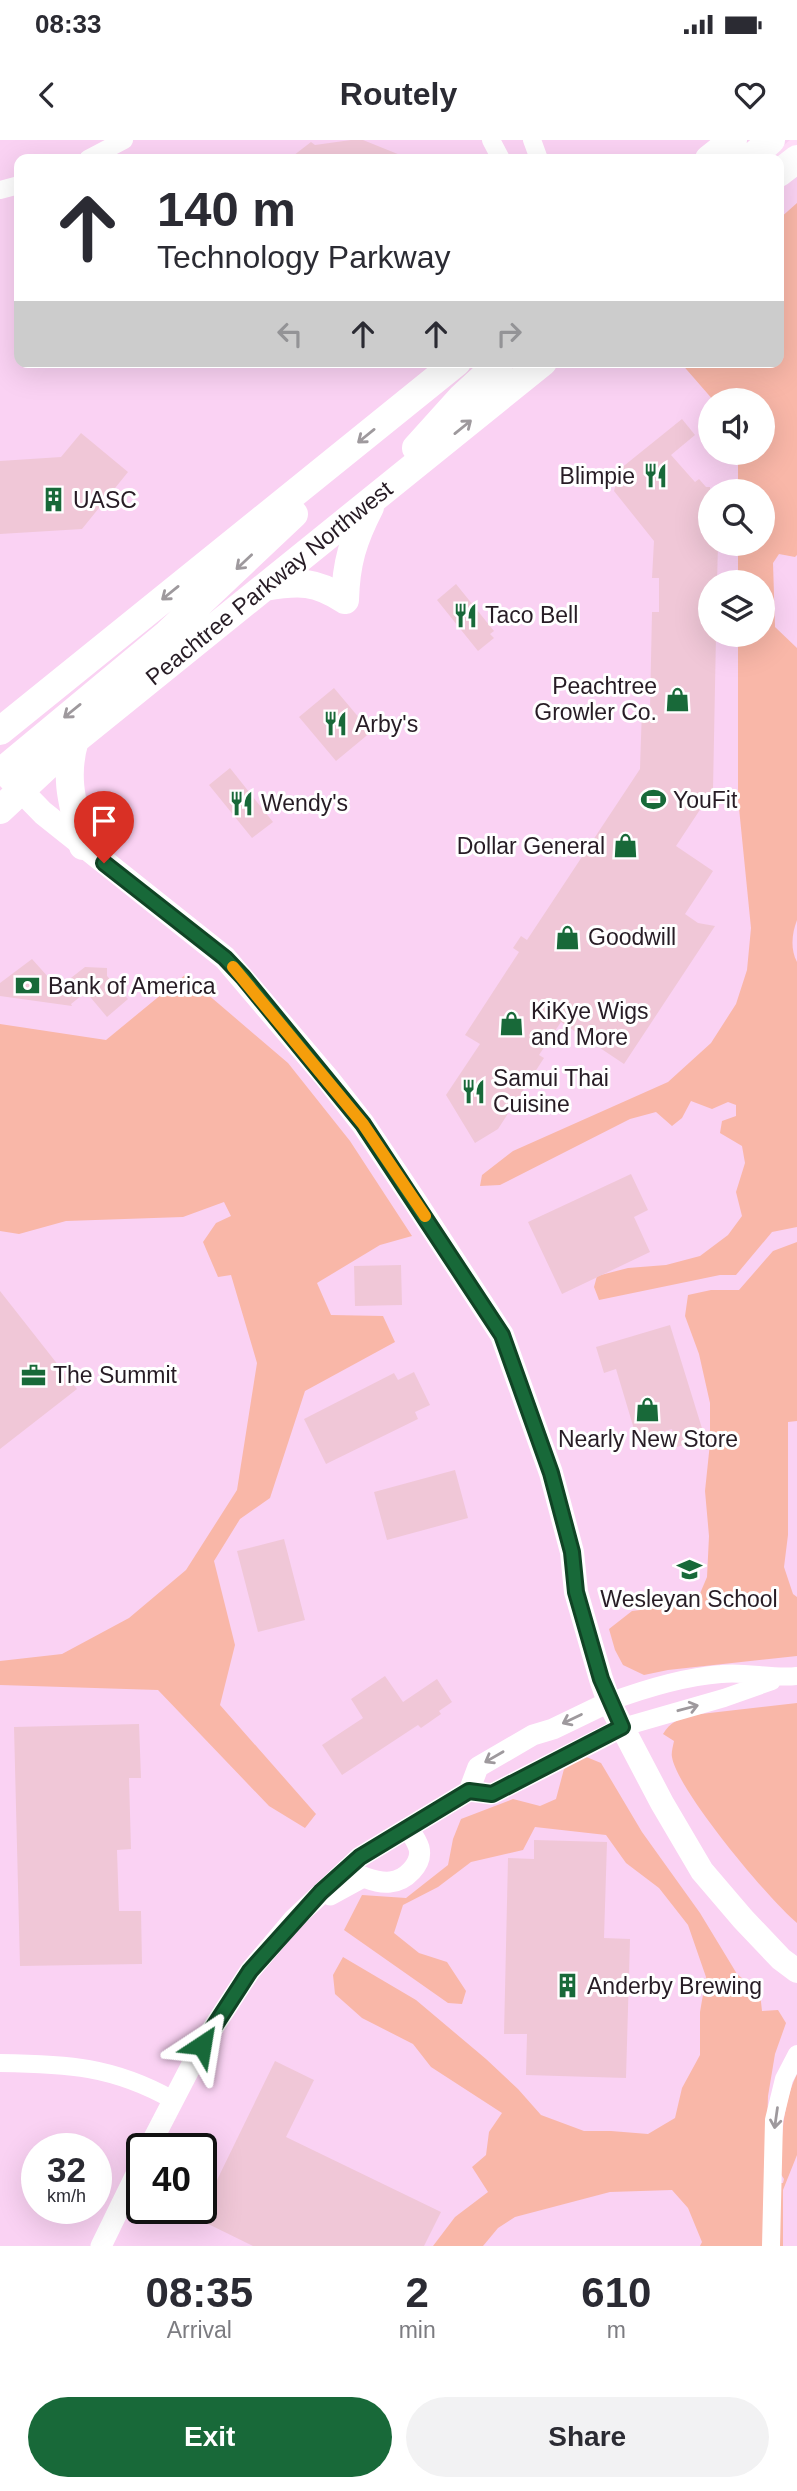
<!DOCTYPE html>
<style>
:root{--surface:#fff;--page:#f2f2f3;--text:#2b2b33;--muted:#7c7c81;--accent:#186939}
body{margin:0;font-family:Helvetica,sans-serif;background:var(--page);color:var(--text);height:100vh;display:flex;flex-direction:column;font-size:26px;white-space:nowrap}
*{box-sizing:border-box;margin:0}
p{font-size:23px;color:var(--muted)}
.icon{flex:none;width:38px;height:38px;fill:none;stroke:currentColor;stroke-width:2;stroke-linecap:round;stroke-linejoin:round}
.map{position:relative;height:2106px;overflow:hidden}
.panel{display:flex;flex-direction:column;background:var(--surface);flex:1}
.panel>*{flex:none}
.hud{position:absolute;left:14px;top:14px;width:770px;height:214px;border-radius:14px;box-shadow:0 7px 28px #0002;background:#fff;color:var(--text);overflow:hidden}
.buttons{position:absolute;left:698px;top:248px;display:grid;gap:14px}
.buttons a{display:grid;place-items:center;width:77px;height:77px;border-radius:50%;background:var(--surface);box-shadow:0 7px 28px #0002;font-size:35px}
.speed{position:absolute;left:21px;top:1993px;display:flex;gap:14px;font-size:35px;font-weight:700;text-align:center}
.speed>*{display:grid;place-content:center;width:91px;height:91px;border-radius:50%;background:var(--surface);box-shadow:0 7px 28px #0002;line-height:1}
.speed small{font-size:18px;font-weight:400}
.speed .limit{border:4px solid #111;border-radius:10px;background:#fff;color:#111}
.pin{position:absolute;display:grid;place-items:center;width:60px;height:60px;color:#fff;margin:-72px -30px;border-radius:50% 50% 50% 0;rotate:-45deg;box-shadow:0 0 7px #0007}
.pin .icon{rotate:45deg}
.me{position:absolute;width:77px;margin:-38px;rotate:33deg;stroke-linejoin:round;filter:drop-shadow(0 0 5px #0008)}
.turn{display:flex;align-items:center;gap:24px;height:147px;padding:0 28px;font-size:32px}
.turn .icon{width:91px;height:91px;stroke-width:2.5}
.turn b{display:block;font-size:49px;line-height:60px}
.lanes{display:flex;align-items:center;height:66px;padding:0 28px;background:#0003;justify-content:center;gap:35px;direction:ltr}
.lanes .off{opacity:.35}
.eta{display:flex;justify-content:space-evenly;align-items:center;height:119px;text-align:center}
.eta b{font-size:42px;font-weight:600;line-height:49px}
.action{display:flex;gap:14px;margin-top:auto;padding:14px 28px}
.action a{flex:1;height:80px;border-radius:42px;background:var(--accent);color:#fff;font-size:28px;font-weight:600;line-height:80px;text-align:center}
.action a+a{background:var(--page);color:var(--text)}
.status{display:flex;justify-content:space-between;align-items:center;height:49px;padding:0 35px;background:var(--surface);direction:ltr}
.status svg{height:19px;fill:currentColor}
header{display:flex;justify-content:space-between;align-items:center;height:91px;padding:0 28px;background:var(--surface);font-size:32px;font-weight:600}
.map>svg:first-child{display:block}
</style>
<div class="status"><b>08:33</b><svg viewBox="0 0 49 12"><path d="M0 12V9h3v3zM5 12V6h3v6zM10 12V3h3v9zM15 12V0h3v12zM26 1h20v11H26zM47 4h2v5h-2z"/></svg></div>
<header><svg class="icon" aria-label="back" viewBox="0 0 24 24"><path d="M15 5l-7 7 7 7"/></svg>Routely<svg class="icon" aria-label="heart" viewBox="0 0 24 24"><path d="M12 20l-8-8c-3-5 5-10 8-4 3-6 11-1 8 4z"/></svg></header>
<div class="map">
<svg width="797" height="2106" viewBox="0 0 797 2106">
<rect width="100%" height="100%" fill="#ffddf8"/>
<path fill="#fad2f3" fill-rule="evenodd" d="M0,0h790l-22,19h-749v203h760v-171l18,-16v2071h-797zM710,261h53v52h-53zM710,352h53v52h-53zM710,443h53v52h-53zM37,2009h59v59h-59zM142,2009h59v59h-59z"/>
<path fill="#f9b7a8" d="M797,63v352l-2,2 -16,-3 -6,9 2,64 22,21v272c-5,13 -7,29 0,42v265l-25,5 -36,43h-16l-121,25 -5,-13 3,-11 31,-8 38,-3 34,-9 28,-21 14,-19 -6,-24 9,-29 -3,-17 -22,-13 2,-12 14,-5v-11l-8,-3 -16,7 -21,-8 -9,17 -10,8 -16,-14 -26,7 -130,66 -20,1 2,-11 31,-24 155,-69 43,-39 25,-39 11,-34 4,-42 -13,-130v-163h25v-52h-25v-39h25v-52h-25v-39h25v-52h-49l-34,-39h99v-143z
M185,835l103,88 62,78 62,95 -32,9 -63,38 14,32 52,1 12,26 -90,49 -35,107 -30,21 -26,42 21,84 -15,60 96,109 -11,14 -36,-22 -111,-116 -158,-5v-24l62,-7 67,-36 57,-48 51,-80 20,-127 -26,-88 -13,2 -15,-35 13,-19 15,-7 -7,-14 -41,15 -117,4 -47,13 -19,-3v-207l106,16z
M797,1102v179l-9,1v113l-4,32 9,27 4,3v59l-129,14 -24,5 -21,-10 -8,-15 -6,-21 23,-18 64,-8 11,-26 2,-41 -4,-45 5,-48v-40l-11,-49 -14,-38 3,-21 23,-5h28l34,-39z
M797,1563v220c-27,-22 -120,-133 -125,-166 -1,-4 1,-11 2,-16l-11,-7c7,-12 16,-15 29,-19z
M584,1616l17,7 41,69 58,81 37,61 23,19 2,18 16,-1 8,13 -11,31 -7,42 -5,150h-63l2,-4 -14,-34 -16,-18 -62,2 -95,25 -17,11 -15,18h-50l22,-29 33,-25 -16,-25 14,-12 3,-23 13,-19 -71,-46 -18,-23 -51,-26 -27,-24 -2,-19 10,-18 73,43 70,59 32,30 23,26 43,16h27l37,3 27,-16 7,-30 18,-33v-43l6,-35 -18,-52 -29,-37 -33,-25 -20,-28 -71,-8 -12,23 -52,12 -33,25 -35,18 -9,28 25,20 28,9 19,29 -4,13 -14,-1 -104,-73 18,-35 44,3 42,-33 5,-26 8,-20 52,-20 27,7 16,-7 8,-30z
M797,1934v81l-14,35v56h-6l3,-63h3l1,-4 -4,-6c2,-35 2,-68 17,-99z"/>
<path fill="#f0c7d7" d="M351,0h12l47,19h-121l22,-17 4,3z
M682,279l13,16 -24,20 24,27 4,-3 7,8h4v57h8l-1,39h-7v52h6l-3,155 -37,56 37,25 -28,43 13,9 17,3 -91,138 -63,-42 -22,33 5,3 -46,71 -23,14 -29,-48 34,-51 -15,-9 54,-83 -6,-4 8,-12 6,4 113,-171 2,-61h8l2,-96h7v-34h-7l2,-37 -40,-50 6,-22z
M81,293l47,39 -46,57 -82,5v-73l61,-4z
M456,444l38,47 -4,3 4,4 -16,13 -41,-51z
M334,548l37,44 -35,29 -37,-44z
M230,628l43,54 -21,16 -43,-53z
M32,819l26,29 27,-21 22,1v8l21,23 -21,18 -21,-25 -15,12 1,2 -72,-10v-13z
M631,1034l17,36 -14,7 16,35 -88,42 -34,-72z
M401,1125l1,40 -47,1 -1,-40z
M0,1151l77,98 -77,60z
M670,1185l35,113 -28,9 -5,-18 -35,10 -21,-70 -12,4 -8,-26z
M414,1232l16,33 -15,7 3,7 -92,45 -22,-45 90,-46 4,7z
M455,1330l13,48 -81,22 -13,-48z
M284,1399l21,81 -47,12 -21,-81z
M385,1536l18,26 34,-23 15,23 -13,9 2,3 -20,14 -3,-3 -76,50 -20,-30 41,-27 -12,-19z
M139,1584l2,54h-12l2,71 -14,1 2,61h22l1,53 -122,2 -6,-239z
M534,1700l73,2 -3,96 26,1 -4,139 -100,-3 1,-41h-23l4,-176 26,1z
M275,1921l39,19 -28,57 155,75 -17,34h-171l-55,-27z"/>
<g fill="none" stroke-linecap="round" stroke-linejoin="round">
<path stroke="#fff" stroke-width="18" d="M491,0l10,19
M532,0l7,19
M88,19l36,-19
M0,50l19,-5
M609,1562c35,-13 74,-25 112,-28 25,-3 50,5 76,2
M623,1587l101,-29 48,-17
M0,1923c67,1 113,3 173,37
M771,2106l3,-126 10,-41 13,-25"/>
<path stroke="#fff" stroke-width="21" d="M469,1651l9,-24 55,-32 20,-6 56,-27
M469,1651l23,3 131,-67
M330,1755l33,-18c9,3 17,6 27,5 15,-1 33,-18 29,-34 -2,-7 -7,-14 -11,-20
M148,2009l54,-104 48,-74 43,-51 67,-63 109,-66
M101,2106l41,-84"/>
<path stroke="#fff" stroke-width="24" d="M8,637l35,36 182,145 102,120 36,46 51,76 88,135 49,138 21,79 4,40 25,87 8,23 53,101 40,68 41,48 38,40 16,12"/>
<path stroke="#fff" stroke-width="28" d="M709,19l24,-19
M750,19l21,-19
M779,33l18,-14
M416,308l46,-51 38,-35
M265,447c34,-6 51,-6 80,13
M345,460c1,-37 8,-60 25,-93
M0,591l457,-369
M75,600c-12,39 -1,68 8,106
M2,631l165,-137 127,-120
M0,670l75,-70 468,-378"/>
</g>
<defs><path id="oneway-shaft" d="M-6 0H5M1.5-3L5.5 0L1.5 3" fill="none" stroke-width="1.6" stroke-linecap="round" stroke-linejoin="round" transform="scale(1.75)"/></defs>
<g stroke="#9e999d">
<use href="#oneway-shaft" transform="translate(463 287) rotate(-39)"/>
<use href="#oneway-shaft" transform="translate(366 296) rotate(141)"/>
<use href="#oneway-shaft" transform="translate(244 422) rotate(137)"/>
<use href="#oneway-shaft" transform="translate(170 453) rotate(141)"/>
<use href="#oneway-shaft" transform="translate(72 571) rotate(141)"/>
<use href="#oneway-shaft" transform="translate(688 1568) rotate(-15)"/>
<use href="#oneway-shaft" transform="translate(572 1579) rotate(154)"/>
<use href="#oneway-shaft" transform="translate(494 1617) rotate(150)"/>
<use href="#oneway-shaft" transform="translate(776 1978) rotate(98)"/>
</g>
<g fill="none" stroke-linecap="round" stroke-linejoin="round">
<defs>
<path id="route" d="M104,723l121,95 18,19 120,147 139,211 49,138 21,79 4,40 25,87 21,48 -130,67 -23,-3 -109,66 -39,35 -71,79 -48,74"/>
</defs>
<use href="#route" stroke="#104425" stroke-width="18"/>
<use href="#route" stroke="#186939" stroke-width="12"/>
<path stroke="#f59e0b" stroke-width="12" d="M233,827l130,157 62,92"/>
</g>
<defs>
<symbol id="restaurant-bare" viewBox="-9 -9 18 18"><path d="M-5-6h1v4h1v-4h1v4h1v-4h1v5L-1.5 .5V6h-2V.5L-5-1ZM5-6V6H3V1.5H1.5Q1.5-4 5-6Z" fill="#186939" stroke="#fff" stroke-width="2.5" paint-order="stroke"/></symbol>
<symbol id="building-bare" viewBox="-9 -9 18 18"><path d="M-4-6H4V6H1V3H-1V6H-4ZM-2.5-4.3h1.7v1.8h-1.7ZM.8-4.3h1.7v1.8H.8ZM-2.5-1h1.7V.8h-1.7ZM.8-1h1.7V.8H.8Z" fill="#186939" stroke="#fff" stroke-width="2.5" paint-order="stroke"/></symbol>
<symbol id="shop-bare" viewBox="-9 -9 18 18"><path d="M-5-2.5h2.3a2.7 3.5 0 0 1 5.4 0H5L5.5 6h-11ZM-1.5-2.5h3a1.5 2.3 0 0 0-3 0Z" fill="#186939" stroke="#fff" stroke-width="2.5" paint-order="stroke"/></symbol>
<symbol id="stadium-bare" viewBox="-9 -9 18 18"><path d="M0-5a6.5 5 0 1 0 0 10a6.5 5 0 1 0 0-10ZM-3.5-1.8h7v3.6h-7Z" fill="#186939" stroke="#fff" stroke-width="2.5" paint-order="stroke"/></symbol>
<symbol id="bank-bare" viewBox="-9 -9 18 18"><path d="M-6-4H6V4H-6ZM0-2.3a2.3 2.3 0 1 0 0 4.6a2.3 2.3 0 1 0 0-4.6Z" fill="#186939" stroke="#fff" stroke-width="2.5" paint-order="stroke"/></symbol>
<symbol id="office-bare" viewBox="-9 -9 18 18"><path d="M-6-3h4V-5.5h4V-3h4V5H-6ZM-1-4.5V-3h2v-1.5ZM-6 0V1H6V0Z" fill="#186939" stroke="#fff" stroke-width="2.5" paint-order="stroke"/></symbol>
<symbol id="school-bare" viewBox="-9 -9 18 18"><path d="M0-5L7-2L0 1L-7-2ZM-4 1L0 2.5L4 1V4Q0 6-4 4Z" fill="#186939" stroke="#fff" stroke-width="2.5" paint-order="stroke"/></symbol>
</defs>
<g fill-rule="evenodd">
<use href="#restaurant-bare" x="638" y="318" width="35" height="35"/>
<use href="#building-bare" x="36" y="342" width="35" height="35"/>
<use href="#restaurant-bare" x="448" y="458" width="35" height="35"/>
<use href="#shop-bare" x="660" y="542" width="35" height="35"/>
<use href="#restaurant-bare" x="318" y="566" width="35" height="35"/>
<use href="#stadium-bare" x="636" y="642" width="35" height="35"/>
<use href="#restaurant-bare" x="224" y="646" width="35" height="35"/>
<use href="#shop-bare" x="608" y="688" width="35" height="35"/>
<use href="#shop-bare" x="550" y="780" width="35" height="35"/>
<use href="#bank-bare" x="10" y="828" width="35" height="35"/>
<use href="#shop-bare" x="494" y="866" width="35" height="35"/>
<use href="#restaurant-bare" x="456" y="934" width="35" height="35"/>
<use href="#office-bare" x="16" y="1218" width="35" height="35"/>
<use href="#shop-bare" x="630" y="1252" width="35" height="35"/>
<use href="#school-bare" x="672" y="1412" width="35" height="35"/>
<use href="#building-bare" x="550" y="1828" width="35" height="35"/>
</g>
<g text-anchor="middle" stroke-width="6" stroke-linejoin="round" paint-order="stroke">
<g font-size="23" fill="#271c25" stroke="#fff" text-anchor="start">
<text x="635" y="344" text-anchor="end">Blimpie</text>
<text x="73" y="368">UASC</text>
<text x="485" y="483">Taco Bell</text>
<text x="657" y="554" text-anchor="end">Peachtree<tspan x="657" dy="26">Growler Co.</tspan></text>
<text x="355" y="592">Arby's</text>
<text x="673" y="668">YouFit</text>
<text x="261" y="671">Wendy's</text>
<text x="605" y="714" text-anchor="end">Dollar General</text>
<text x="588" y="805">Goodwill</text>
<text x="48" y="854">Bank of America</text>
<text x="531" y="879">KiKye Wigs<tspan x="531" dy="26">and More</tspan></text>
<text x="493" y="946">Samui Thai<tspan x="493" dy="26">Cuisine</tspan></text>
<text x="53" y="1243">The Summit</text>
<text x="648" y="1307" text-anchor="middle">Nearly New Store</text>
<text x="689" y="1467" text-anchor="middle">Wesleyan School</text>
<text x="587" y="1854">Anderby Brewing</text>
</g>
<g font-size="23" fill="#271c25" stroke="#fff">
<text transform="translate(269 443) rotate(-39)" y="8">Peachtree Parkway Northwest</text>
</g>
</g>
</svg>
<div class="buttons">
<a><svg class="icon" aria-label="sound" viewBox="0 0 24 24"><path d="M4 9h4l5-4v14l-5-4H4zM17 9q2 3 0 6"/></svg></a>
<a><svg class="icon" aria-label="search" viewBox="0 0 24 24"><circle cx="10" cy="10" r="6"/><path d="M15 15l6 6"/></svg></a>
<a><svg class="icon" aria-label="layers" viewBox="0 0 24 24"><path d="M12 4l9 5-9 5-9-5zM3 14l9 5 9-5"/></svg></a>
</div>
<div class="speed"><div>32<small>km/h</small></div><div class="limit">40</div></div>
<div class="pin" style="left:104px;top:723px;background:#d93025"><svg class="icon" aria-label="arrive" viewBox="0 0 24 24"><path d="M6 21V4h12l-3 4 3 4H6"/></svg></div>
<svg class="me" style="left:202px;top:1905px" viewBox="-20 -20 40 40"><path d="M0-17L14 15 0 8-14 15z" fill="#186939" stroke="#fff" stroke-width="4"/></svg>
<div class="hud">
<div class="turn"><svg class="icon" aria-label="ahead" viewBox="0 0 24 24"><path d="M12 20V5M6 11l6-6 6 6"/></svg><div><b>140 m</b>Technology Parkway</div></div>
<div class="lanes"><svg class="icon off" aria-label="left" viewBox="0 0 24 24"><path d="M17 20v-9H6M10 6l-5 5 5 5"/></svg><svg class="icon" aria-label="ahead" viewBox="0 0 24 24"><path d="M12 20V5M6 11l6-6 6 6"/></svg><svg class="icon" aria-label="ahead" viewBox="0 0 24 24"><path d="M12 20V5M6 11l6-6 6 6"/></svg><svg class="icon off" aria-label="right" viewBox="0 0 24 24"><path d="M7 20v-9h11M14 6l5 5-5 5"/></svg></div>
</div>
</div>
<section class="panel">
<div class="eta">
<div><b>08:35</b><p>Arrival</p></div>
<div><b>2</b><p>min</p></div>
<div><b>610</b><p>m</p></div>
</div>
<div class="action"><a>Exit</a><a>Share</a></div>
</section>
